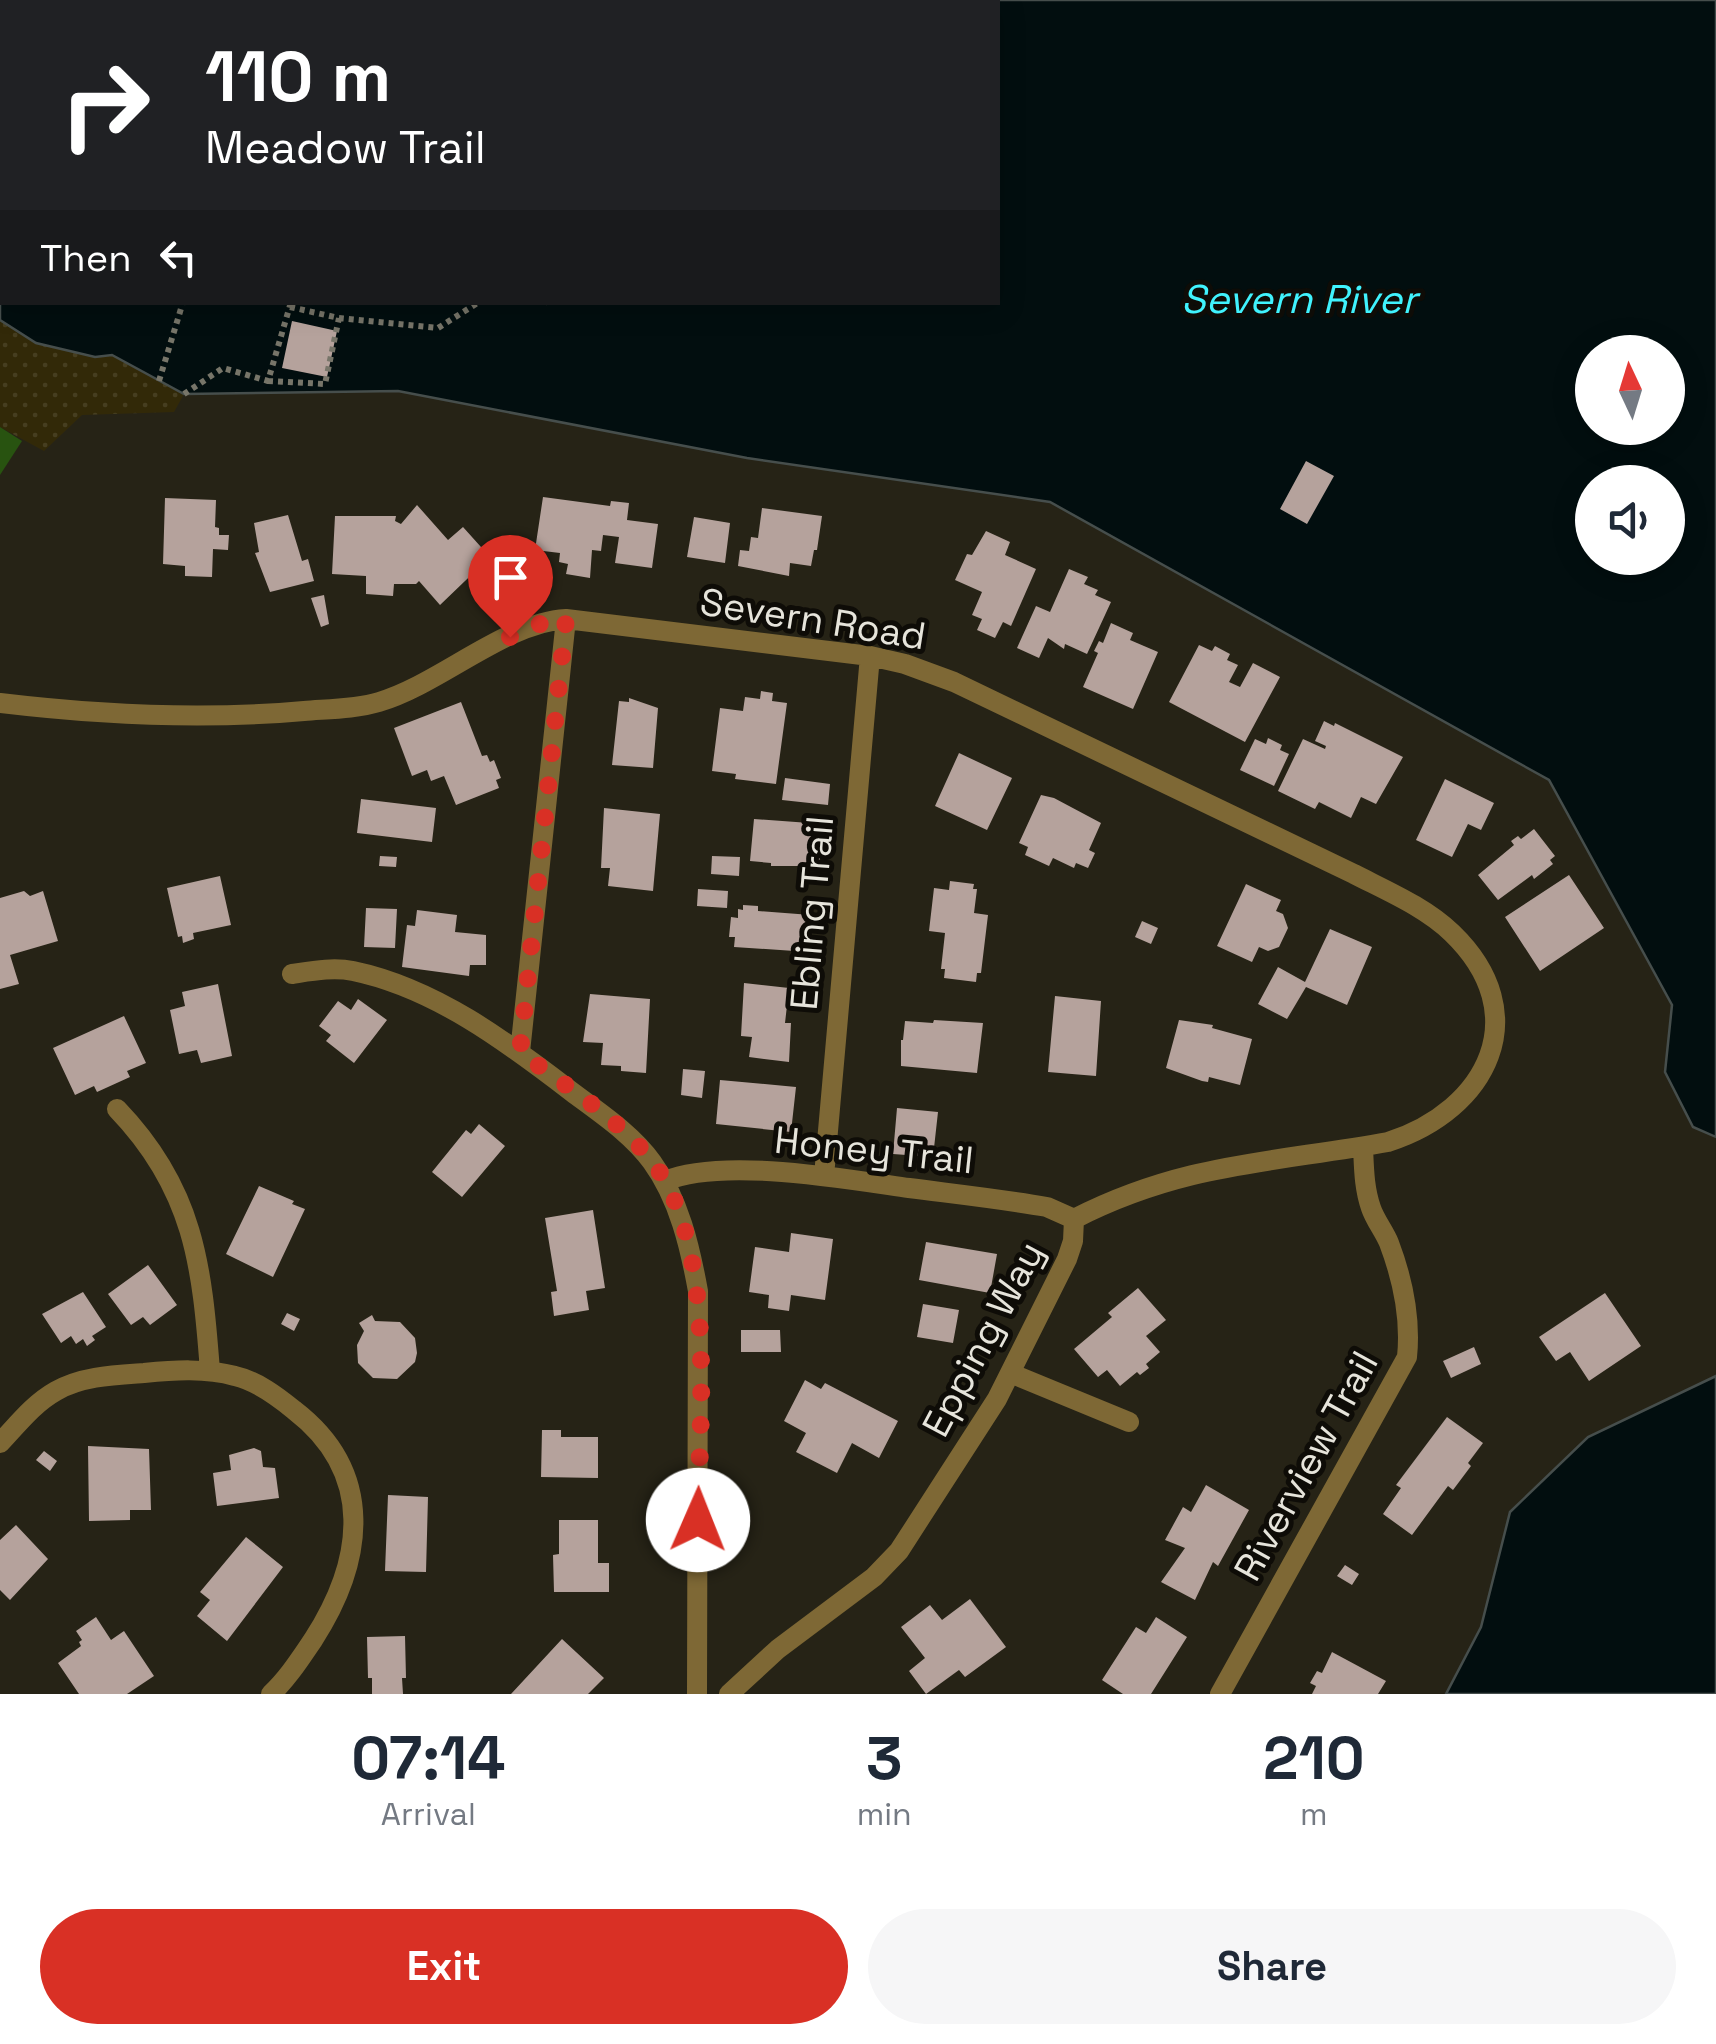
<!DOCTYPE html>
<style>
:root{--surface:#fff;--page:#f6f6f7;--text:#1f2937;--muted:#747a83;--accent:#d93025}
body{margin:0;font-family:"Space Grotesk",sans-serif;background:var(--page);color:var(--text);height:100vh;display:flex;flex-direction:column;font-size:38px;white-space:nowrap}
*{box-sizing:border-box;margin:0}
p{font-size:32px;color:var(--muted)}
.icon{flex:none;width:55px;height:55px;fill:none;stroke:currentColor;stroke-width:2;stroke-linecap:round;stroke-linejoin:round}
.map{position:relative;height:1694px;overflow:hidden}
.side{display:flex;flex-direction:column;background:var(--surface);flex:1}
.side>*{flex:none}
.hud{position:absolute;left:0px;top:0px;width:1000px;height:305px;box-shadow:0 5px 25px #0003;background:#202124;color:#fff;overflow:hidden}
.needle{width:65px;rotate:356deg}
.tools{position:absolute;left:1575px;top:335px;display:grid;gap:20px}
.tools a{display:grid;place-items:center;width:110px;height:110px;border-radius:50%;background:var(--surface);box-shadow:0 5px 25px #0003;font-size:50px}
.pin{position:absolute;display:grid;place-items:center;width:85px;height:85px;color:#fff;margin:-102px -42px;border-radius:50% 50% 50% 0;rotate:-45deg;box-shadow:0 0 10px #0007}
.pin .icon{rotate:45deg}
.me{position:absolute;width:110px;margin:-55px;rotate:1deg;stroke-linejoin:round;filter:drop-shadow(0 0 8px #0008)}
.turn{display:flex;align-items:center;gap:35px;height:210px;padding:0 40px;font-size:45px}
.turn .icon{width:130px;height:130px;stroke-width:2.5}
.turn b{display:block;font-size:70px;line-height:85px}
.then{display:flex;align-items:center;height:95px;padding:0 40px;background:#0003;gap:20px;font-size:38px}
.eta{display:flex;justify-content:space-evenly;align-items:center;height:170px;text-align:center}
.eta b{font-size:60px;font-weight:700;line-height:70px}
.cta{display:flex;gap:20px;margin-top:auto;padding:20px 40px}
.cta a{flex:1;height:115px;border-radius:60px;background:var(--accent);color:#fff;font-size:40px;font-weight:700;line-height:115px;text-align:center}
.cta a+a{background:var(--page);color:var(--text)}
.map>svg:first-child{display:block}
</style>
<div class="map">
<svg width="1716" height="1694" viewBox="0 0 1716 1694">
<defs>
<pattern id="sand-dots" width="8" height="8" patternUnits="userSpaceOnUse" patternTransform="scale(2.5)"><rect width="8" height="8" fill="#322908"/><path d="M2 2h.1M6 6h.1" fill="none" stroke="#463e20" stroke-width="1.8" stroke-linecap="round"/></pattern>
</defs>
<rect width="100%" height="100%" fill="#262316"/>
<path fill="url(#sand-dots)" d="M0,320l36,23 59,14 17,-2 72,39 -10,18 -92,3 -38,36 -44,-24z"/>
<path fill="#285310" d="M0,427l22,14 -22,34z"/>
<path fill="#020e0f" stroke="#464e4c" stroke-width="2.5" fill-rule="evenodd" d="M0,0h1716v1137l-23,-10 -28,-55 7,-67 -123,-225 -499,-278 -303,-44 -349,-67 -214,3 -72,-39 -17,2 -59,-14 -36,-23zM2,2h996v300h-996zM1592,352h76v76h-76zM1592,482h76v76h-76z
M1716,1376v318h-270l35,-67 29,-115 78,-75z"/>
<path fill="#b5a29c" d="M292,321l45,10 -10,46 -45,-9z
M1306,461l28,15 -27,48 -27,-15z
M543,497l67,9 1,-5 18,2 -2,17 31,4 -6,44 -37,-5 4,-26 -16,-2 -2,16 -9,-1 -2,28 -24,-4 2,-10 -9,-2 1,-9 -25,-3z
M165,498l51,2 -1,27 4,1v7h10l-1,15 -15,-1 -1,28 -27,-1v-10l-22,-2z
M417,505l31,35 15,-13 27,30 -50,48 -21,-24 -3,3h-22l-1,12 -27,-2v-18l-34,-2 3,-58h61l-1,5 6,3z
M762,508l60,8 -5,34h-3l-3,16 -21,-3 -1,13 -51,-10 2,-16 9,1 2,-14 7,1z
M288,515l14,46 6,-2 6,22 -44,11 -15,-39 4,-1 -5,-29z
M694,517l36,6 -5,40 -38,-6z
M986,531l24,11 -5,13 31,14 -25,57 -8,-4 -8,16 -18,-8 5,-11 -10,-4 10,-23 -27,-12 12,-26 5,1z
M1069,569l19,8 -4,7 14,6 -3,5 16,7 -24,52 -22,-10 -1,5 -16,-11 -9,20 -22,-10 19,-42 14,6z
M324,595l5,29 -8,3 -10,-29z
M1111,623l22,10 -3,7 28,12 -25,57 -50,-22 15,-34 -4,-2 5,-10 4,2z
M1199,645l13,6 3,-5 15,8 -3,6 11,5 -9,17 11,5 13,-24 27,14 -35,65 -76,-40z
M761,691l12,2 -1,8 15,2 -11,81 -41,-5 1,-5 -24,-3 8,-63 23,3 2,-14 15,2z
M629,698l29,10 -5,60 -41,-3 7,-64 10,1z
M461,702l21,54 5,-1 3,7 4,-2 7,18 -5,2 3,8 -43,17 -12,-29 -13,5 -4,-11 -15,6 -18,-48z
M1324,721l10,5 1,-3 68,34 -27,47 -15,-7 -10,21 -32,-16 -4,7 -37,-18 25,-52 22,10 1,-3 -11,-5z
M1268,738l14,7 -2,5 9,4 -15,32 -34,-16 15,-31 11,5z
M959,753l53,25 -25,52 -52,-24z
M785,778l45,6 -2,21 -46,-5z
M1445,779l49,24 -13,27 -13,-6 -16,33 -36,-17z
M1041,795l13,3 47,25 -12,27 6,3 -7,15 -12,-5 -2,5 -21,-10 -4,8 -24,-11 3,-8 -9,-4z
M361,799l75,9 -4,34 -75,-9z
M604,808l56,6 -7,77 -45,-5 2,-18h-9z
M754,819l69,5 -4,47 -19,-1 1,-4h-30v-3l-21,-2z
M1534,829l21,27 -5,4 3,4 -19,15 -2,-4 -34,25 -20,-25 36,-30 -3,-4 7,-5 3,3z
M380,856l17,1 -1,10 -17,-1z
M712,856l28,1 -1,19 -28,-2z
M1569,875l35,53 -64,43 -35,-54z
M220,876l11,49 -38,8 1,6 -11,4 -1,-7 -4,1 -11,-49z
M950,881l24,3 -1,5h4l-3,24 14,2 -7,58h-4l-1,9 -32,-4 1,-9h-4l4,-36 -16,-2 5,-43 15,2z
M1246,884l35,16 -5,11 7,3 5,14 -9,19 -11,4 -9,-4 -7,15 -35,-16z
M698,889l30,2 -1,17 -30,-2z
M24,891l6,5 13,-5 15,50 -48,14 9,29 -19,5v-91z
M743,905l15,1v5l53,4 -2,37 -75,-5 1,-10h-6l2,-20 7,1v-9l5,1z
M366,908l31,1 -2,39 -31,-1z
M417,910l40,5 -2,17 31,3v30h-16l-1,11 -67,-9 5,-42 8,1z
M1142,921l16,7 -7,16 -16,-7z
M1330,929l42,18 -25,58 -41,-18 -19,32 -29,-15 20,-37 27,15z
M744,983l45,5 -4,35h6l-2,39 -40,-5 3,-20 -11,-1z
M218,984l14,72 -31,7 -4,-13 -18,4 -9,-44 15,-4 -3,-14z
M590,994l60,5 -4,74 -25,-2v-5l-20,-1 2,-22 -20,-1z
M1055,996l46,5 -5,75 -48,-4z
M358,999l29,21 -33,43 -28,-22 5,-6 -12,-9 19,-25 13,9z
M124,1016l22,47 -19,8 3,6 -33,15 -3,-6 -19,9 -22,-47z
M934,1020l49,3 -6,50 -76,-7v-26h2l2,-19 28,2z
M1179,1020l34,5 -1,3 40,11 -12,46 -31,-8 -1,5 -6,-1 -36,-13z
M683,1069l22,2 -3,27 -21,-3z
M720,1080l76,7 -5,45 -75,-8z
M897,1108l41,4 -5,45 -40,-3z
M479,1124l26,22 -43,51 -30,-25 34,-42 5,4z
M259,1186l35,15 -2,3 13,5 -32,68 -47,-23z
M593,1210l12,78 -19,3 3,19 -35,6 -3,-24 6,-1 -12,-73z
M791,1233l42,6 -8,61 -34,-5 -2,16 -21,-3 1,-13 -20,-3 6,-45 34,5z
M926,1242l71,12 -7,39 -71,-13z
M148,1265l29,40 -27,20 -7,-8 -12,8 -23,-31z
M1138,1288l28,32 -20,16 14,16 -14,12 3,4 -9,7 -3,-3 -17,14 -13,-16 -9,7 -24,-28 38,-32 -4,-4z
M83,1292l23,35 -14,9 3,4 -8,6 -4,-7 -7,5 -5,-8 -10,7 -19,-29z
M1605,1293l36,53 -52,35 -19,-29 -14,9 -17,-24z
M923,1304l36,6 -6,33 -36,-6z
M287,1313l13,6 -6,12 -13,-7z
M372,1315l3,6 25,1 15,16 2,15 -2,9 -18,17 -24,-1 -15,-15 -1,-18 7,-14 -5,-8z
M741,1330h39l1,22h-40z
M1474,1347l7,17 -30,14 -8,-17z
M805,1380l16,9 4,-6 73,38 -19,37 -27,-15 -15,30 -41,-21 10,-19 -22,-12z
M1447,1417l36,26 -15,20 3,3 -18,24 -5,-4 -36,49 -29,-21 18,-26 -5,-3z
M542,1430h19v7h37v41l-57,-1z
M88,1446l61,3 2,61h-21v10l-41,1z
M254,1448l7,3 2,16 12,1 4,30 -62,8 -4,-33 18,-3 -2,-15z
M44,1451l13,10 -7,10 -14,-11z
M1206,1485l43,25 -31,56 -5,-4 -18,38 -34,-18 24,-34 -20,-8 18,-33 8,5z
M388,1495l40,2 -2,75 -41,-1z
M559,1520h39v43h11v29h-55l-1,-37 6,-1z
M16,1525l32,34 -38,41 -10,-10v-50z
M246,1537l37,30 -56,74 -30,-25 13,-16 -10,-8z
M1345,1565l14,9 -7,11 -15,-9z
M970,1599l36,48 -41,30 -6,-7 -33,24 -17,-23 16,-13 -24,-31 29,-22 12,15z
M96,1617l15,23 13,-9 30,45 -27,18h-48l-21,-31 23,-17 -2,-4 3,-2 -6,-9z
M1156,1617l31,20 -36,57h-28l-21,-14 34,-53 10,6z
M405,1636l1,42h-4l1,16h-31v-16h-4l-1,-41z
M562,1639l42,39 -16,16h-77z
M1332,1652l54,29 -8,13h-66l4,-8 -6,-3 7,-12 5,2z"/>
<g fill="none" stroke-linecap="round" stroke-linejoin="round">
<path stroke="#777569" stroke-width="6" stroke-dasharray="5 5" stroke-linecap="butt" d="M0,175l2,-1
M0,225l2,-4
M548,302l1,2
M290,307l49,11 99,10 41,-26
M159,381l24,-79
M268,381l57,3 14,-66
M184,394l39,-26 45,13 23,-79"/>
<path stroke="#7e6835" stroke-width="20" d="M0,703c100,12 203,17 304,8 25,-2 51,-2 75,-9 61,-18 125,-79 187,-83l304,37 35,8 49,18 400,192c33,17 71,33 98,59 84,81 36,177 -64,209 -116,21 -205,21 -314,77
M292,974c20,-3 41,-7 61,-3 82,17 154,71 219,121 28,21 60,42 80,70 27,37 38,85 46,129l-1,403
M520,1052l46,-433
M117,1109c77,80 85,156 93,262
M824,1176l46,-520
M665,1181c57,-24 181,-2 244,7 46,6 92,11 138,19l27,12
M1010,1373l119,49
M0,1443c18,-19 33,-39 56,-52 26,-15 59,-16 88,-18 30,-3 62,-5 91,3 22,5 42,20 59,34 82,63 70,151 19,230 -13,19 -25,38 -42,54
M729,1694l49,-45 96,-72 25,-26 98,-152 70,-140 6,-18 1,-22
M1220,1694l187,-337c4,-39 -4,-77 -18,-114 -5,-12 -14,-23 -18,-35 -7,-20 -7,-40 -8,-61"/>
</g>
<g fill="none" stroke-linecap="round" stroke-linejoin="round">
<path stroke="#d93025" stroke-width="18" stroke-dasharray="0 32.4" d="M510,637l39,-17 17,-1 -46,433c44,33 96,64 131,108 67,84 48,257 47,360"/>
</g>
<g text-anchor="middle" stroke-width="10" stroke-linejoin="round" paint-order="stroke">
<g font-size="38" fill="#e6e4db" stroke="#0e0c07">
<text transform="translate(813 619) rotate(9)" y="13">Severn Road</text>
<text transform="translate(812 913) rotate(-85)" y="13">Ebling Trail</text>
<text transform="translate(874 1150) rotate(6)" y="13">Honey Trail</text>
<text transform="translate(983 1339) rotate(-62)" y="13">Epping Way</text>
<text transform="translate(1306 1466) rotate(-61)" y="13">Riverview Trail</text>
</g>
<g font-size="40" font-style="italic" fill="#40f2fd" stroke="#0e0c07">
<text x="1299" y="313">Severn River</text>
</g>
</g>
</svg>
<div class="tools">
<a><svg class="needle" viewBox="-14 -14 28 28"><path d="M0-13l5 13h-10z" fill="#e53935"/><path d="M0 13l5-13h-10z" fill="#747a83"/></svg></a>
<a><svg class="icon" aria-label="sound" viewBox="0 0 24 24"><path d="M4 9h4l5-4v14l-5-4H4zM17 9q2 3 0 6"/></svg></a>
</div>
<div class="pin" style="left:510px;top:637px;background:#d93025"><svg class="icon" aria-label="arrive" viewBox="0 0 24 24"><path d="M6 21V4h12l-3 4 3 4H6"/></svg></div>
<svg class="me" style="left:698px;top:1520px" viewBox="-20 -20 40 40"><circle r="19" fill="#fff"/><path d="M0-13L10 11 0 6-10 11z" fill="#d93025"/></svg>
<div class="hud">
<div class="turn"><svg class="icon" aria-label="right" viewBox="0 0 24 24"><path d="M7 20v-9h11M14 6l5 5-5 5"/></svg><div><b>110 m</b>Meadow Trail</div></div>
<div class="then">Then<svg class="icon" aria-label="left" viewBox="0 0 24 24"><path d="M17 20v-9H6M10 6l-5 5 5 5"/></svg></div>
</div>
</div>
<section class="side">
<div class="eta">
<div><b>07:14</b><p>Arrival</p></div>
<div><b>3</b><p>min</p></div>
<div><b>210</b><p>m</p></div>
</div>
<div class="cta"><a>Exit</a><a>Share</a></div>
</section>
